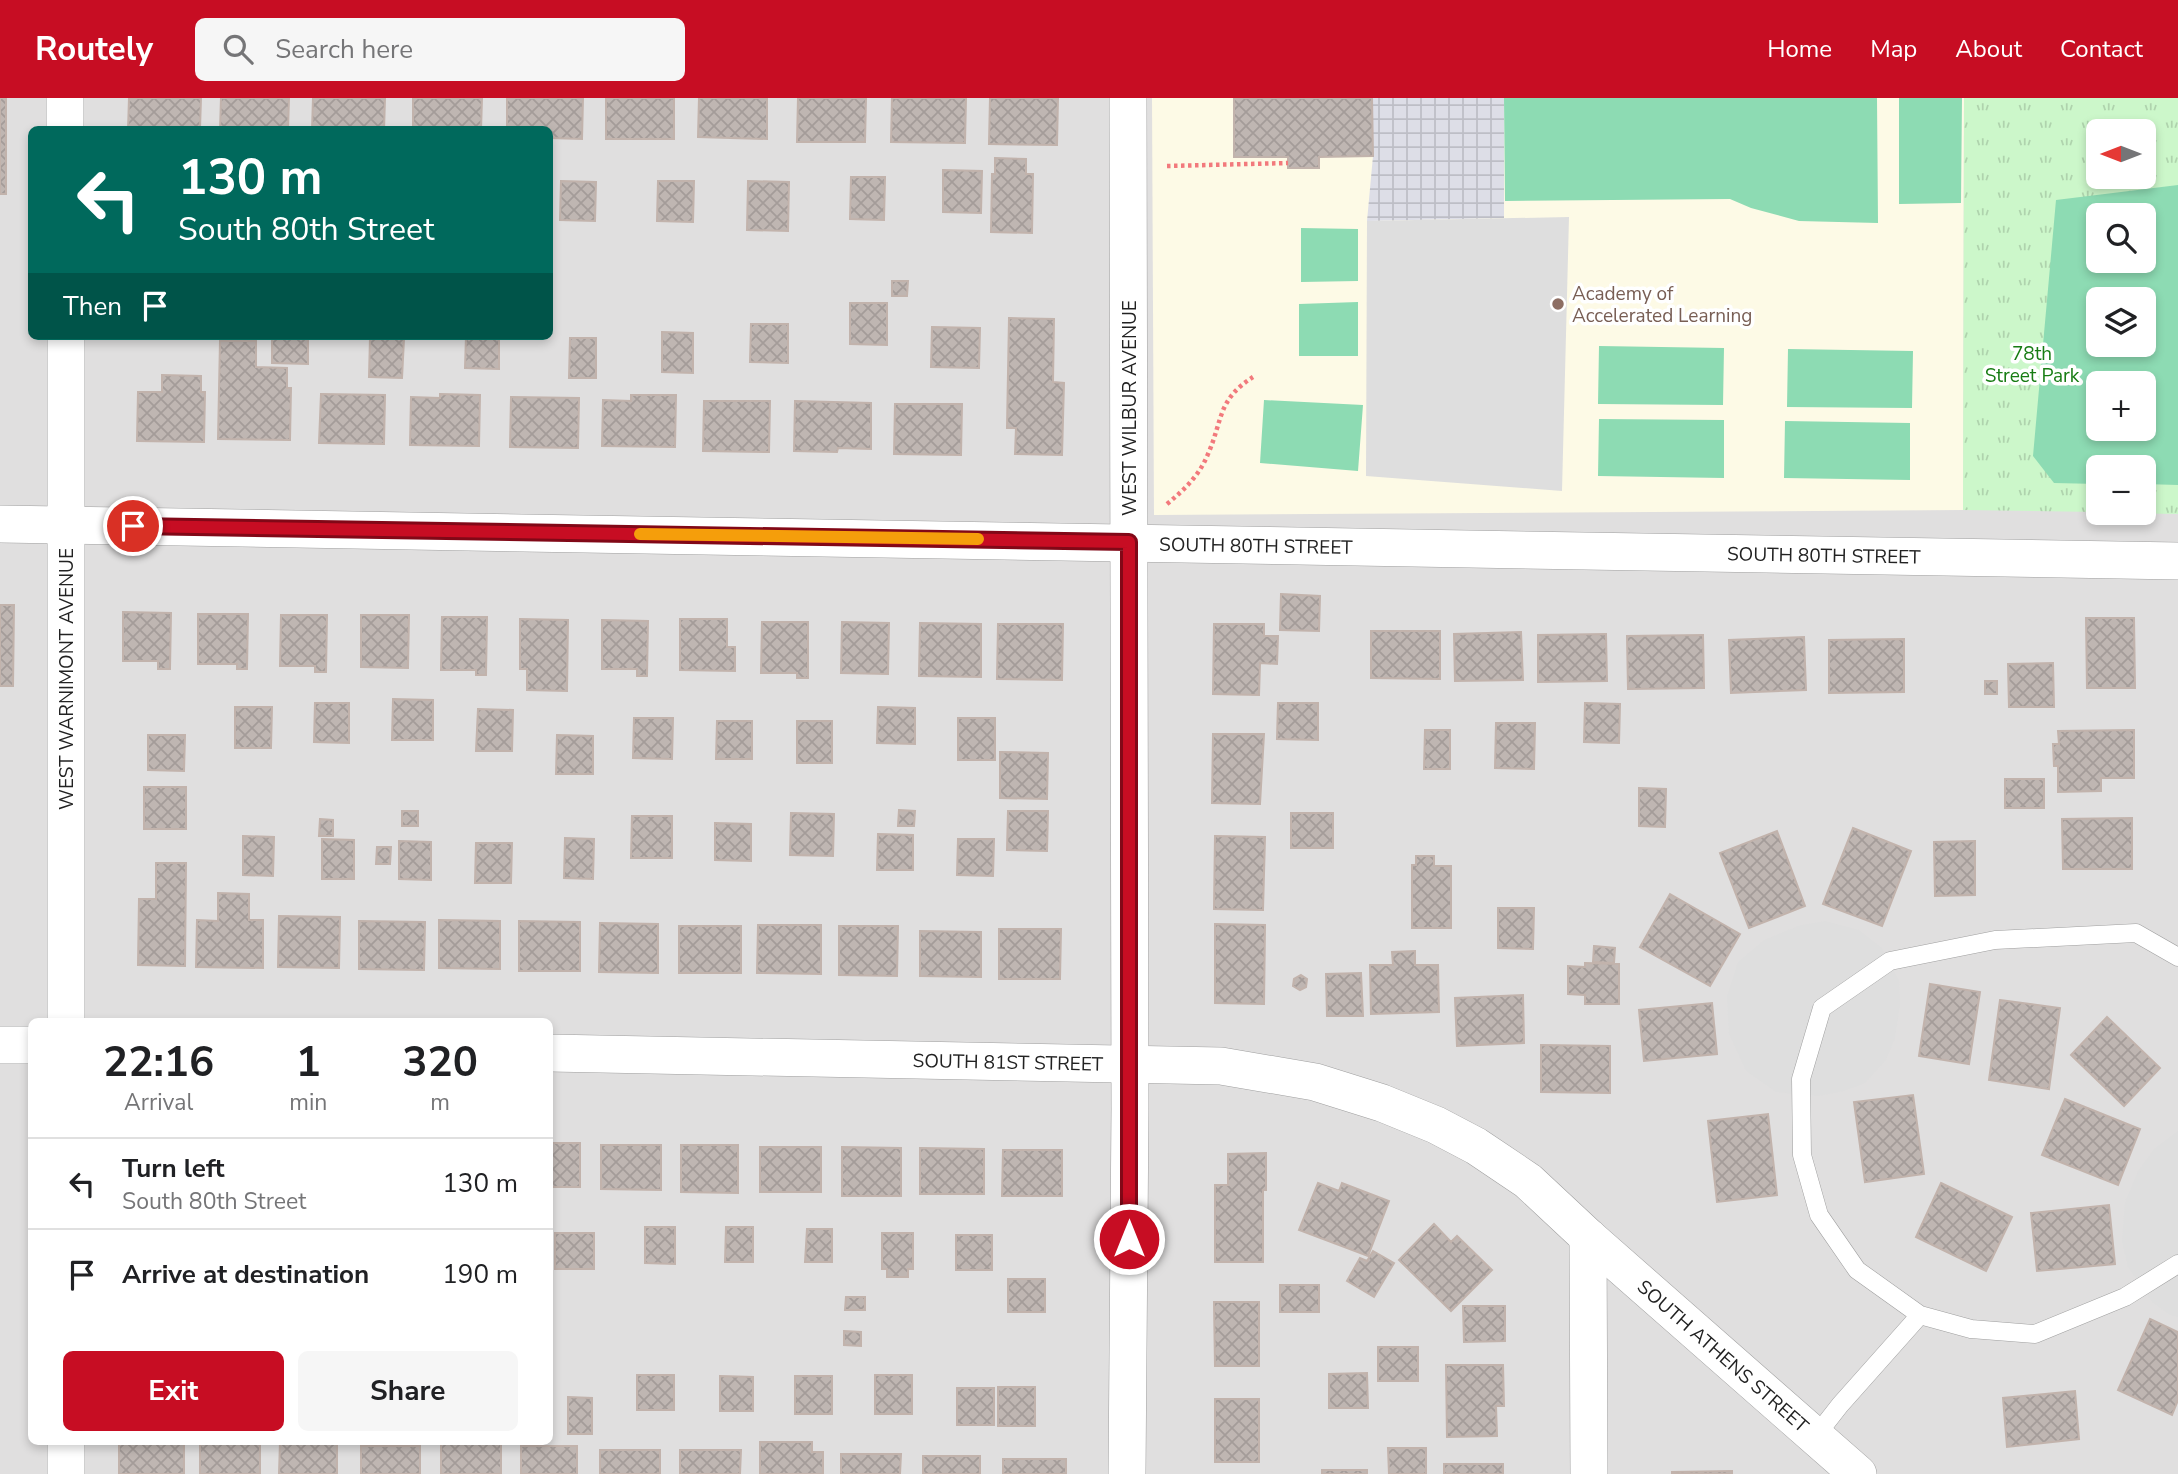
<!DOCTYPE html>
<meta charset="utf-8">
<style>
:root{--surface:#fff;--page:#f6f6f6;--text:#202124;--muted:#757577;--line:#e0e0e0;--accent:#c70d23}
body{margin:0;font-family:"Nunito Sans",sans-serif;background:var(--page);color:var(--text);height:100vh;display:flex;flex-direction:column;font-size:26px;white-space:nowrap}
*{box-sizing:border-box;margin:0}
p{font-size:23px;color:var(--muted)}
.icon{flex:none;width:38px;height:38px;fill:none;stroke:currentColor;stroke-width:2;stroke-linecap:round;stroke-linejoin:round}
.map{position:relative;flex:1;overflow:hidden}
.panel{position:absolute;left:28px;top:920px;width:525px;height:427px;display:flex;flex-direction:column;background:var(--surface);border-radius:10px;box-shadow:0 4px 10px #0003}
.panel>*{flex:none}
.banner{position:absolute;left:28px;top:28px;width:525px;height:214px;border-radius:10px;box-shadow:0 4px 10px #0003;background:#00695c;color:#fff;overflow:hidden}
.needle{width:46px;rotate:270deg}
.controls{position:absolute;left:2086px;top:21px;display:grid;gap:14px}
.controls a{display:grid;place-items:center;width:70px;height:70px;border-radius:10px;background:var(--surface);box-shadow:0 4px 10px #0003;font-size:35px}
.pin{position:absolute;display:grid;place-items:center;width:60px;height:60px;color:#fff;margin:-30px;border:4px solid #fff;border-radius:50%;box-shadow:0 2px 7px #0007}
.me{position:absolute;width:77px;margin:-38px;rotate:0deg;stroke-linejoin:round;filter:drop-shadow(0 0 5px #0008)}
.turn{display:flex;align-items:center;gap:24px;height:147px;padding:0 35px;font-size:32px}
.turn .icon{width:91px;height:91px;stroke-width:2.5}
.turn b{display:block;font-size:49px;line-height:60px}
.then{display:flex;align-items:center;height:66px;padding:0 35px;background:#0003;gap:14px;font-size:26px}
.eta{display:flex;justify-content:space-evenly;align-items:center;height:119px;text-align:center}
.eta b{font-size:42px;font-weight:700;line-height:49px}
.cta{display:flex;gap:14px;margin-top:auto;padding:14px 35px}
.cta a{flex:1;height:80px;border-radius:10px;background:var(--accent);color:#fff;font-size:28px;font-weight:700;line-height:80px;text-align:center}
.cta a+a{background:var(--page);color:var(--text)}
ul{padding:0;list-style:none}
li{display:flex;align-items:center;gap:21px;height:91px;padding:0 35px;border-top:2px solid var(--line)}
li div{flex:1}
li b{display:block;font-size:26px}
li em{font-style:normal}
header{display:flex;align-items:center;gap:42px;box-sizing:border-box;height:98px;padding:0 35px;background:var(--accent);color:#fff}
header strong{font-size:33px}
nav{display:flex;gap:38px;margin-inline-start:auto;font-size:24px}
.search{width:490px;height:63px;background:var(--page);display:flex;align-items:center;gap:18px;box-sizing:border-box;padding:0 24px;border-radius:10px;color:var(--muted);font-size:26px}
.map>svg:first-child{display:block}
</style>
<header>
<strong>Routely</strong>
<div class="search"><svg class="icon" aria-label="search" viewBox="0 0 24 24"><circle cx="10" cy="10" r="6"/><path d="M15 15l6 6"/></svg>Search here</div>
<nav><a>Home</a><a>Map</a><a>About</a><a>Contact</a></nav>
</header>
<div class="map">
<svg width="2178" height="1376" viewBox="0 0 2178 1376">
<defs>
<pattern id="park-tufts" width="24" height="20" patternUnits="userSpaceOnUse" patternTransform="scale(1.75)"><rect width="24" height="20" fill="#ccf7ca"/><path d="M3 7l-1-3M5 7V3M7 7l1-3M15 17l-1-3M17 17v-4M19 17l1-3" fill="none" stroke="#afd3ad"/></pattern>
<pattern id="plaza-grid" width="8" height="8" patternUnits="userSpaceOnUse" patternTransform="scale(1.75)"><rect width="8" height="8" fill="#dddee7"/><path d="M0 4h8M4 0v8" fill="none" stroke="#bdbec6"/></pattern>
<pattern id="building-cross-hatch" width="8" height="8" patternUnits="userSpaceOnUse" patternTransform="scale(1.75)"><rect width="8" height="8" fill="#bfb6b2"/><path d="M0 0l8 8M0 8l8-8" fill="none" stroke="#a49c99"/></pattern>
</defs>
<rect width="100%" height="100%" fill="#f1ede9"/>
<path fill="#e0dfdf" fill-rule="evenodd" d="M0,0h2178v1376h-2178zM32,32h518v206h-518zM2098,33h46v46h-46zM2098,117h46v46h-46zM2098,201h46v46h-46zM2098,285h46v46h-46zM2098,369h46v46h-46zM32,924h518v420h-518z"/>
<path fill="#fdfae6" d="M1152,0h812l-1,412 -809,5z"/>
<path fill="url(#park-tufts)" fill-rule="evenodd" d="M1964,0h214v416l-64,-1h30v-46h-46v45l-135,-2zM2098,33h46v46h-46zM2098,117h46v46h-46zM2098,201h46v46h-46zM2098,285h46v46h-46z"/>
<path fill="#8ddbb3" fill-rule="evenodd" d="M1504,0h373l1,125 -79,-2 -48,-13 -21,-9 -225,2z
M1899,0h63l-1,105 -62,1z
M2178,87v300l-34,-1v-17h-46v17l-44,-1 -21,-27 23,-256zM2144,117v46h-46v-46zM2144,201v46h-46v-46zM2144,285v46h-46v-46z
M1301,130l57,1v52l-57,1z
M1358,204v54h-59v-52z
M1599,248l125,2 -1,57 -125,-1z
M1788,251l125,2 -1,57 -125,-1z
M1264,302l99,5 -5,66 -98,-8z
M1599,321l125,1v58l-126,-2z
M1785,323l125,2v57l-126,-2z"/>
<path fill="#dedede" d="M1569,119l-7,274 -196,-15 1,-255z
M1825,823l34,9 23,18 17,33 1,24 -5,33 -9,22 -21,23 -21,8 -25,5 -43,-4 -30,-21 -17,-37 -2,-38 11,-34 26,-22 37,-15z
M2178,1033v186l-8,-2 -18,-13 -24,-35 -6,-25 3,-40 13,-31 16,-22z"/>
<path fill="url(#plaza-grid)" d="M1372,0h132v120l-137,3 6,-65z"/>
<path fill="url(#building-cross-hatch)" stroke="#c2b3ac" stroke-width="2" d="M0,0h6v96h-6z
M129,0h72l-1,31 -72,1z
M221,0h68l-1,32h-68z
M313,0h72l-1,32h-72z
M413,0h69l-1,32h-68z
M507,0h76l-1,41 -32,-1v-8h-43z
M606,0h68v41h-68z
M699,0h68v41l-69,-2z
M798,0h68l-1,44h-68z
M892,0h74l-1,45 -74,-1z
M990,0h68l-1,47 -68,-1z
M1234,0h138l1,58 -54,1v11h-31v-11h-54z
M995,60l31,1v15h7l-1,59 -41,-1 1,-58h3z
M943,72l39,1 -1,42 -38,-1z
M851,79h34l-1,43 -34,-1z
M561,83l35,1 -1,39 -35,-1z
M658,83h36l-1,41 -36,-1z
M748,83l41,1 -1,49 -41,-1z
M892,183h16l-1,15h-15z
M850,205h37v42l-37,-1z
M1009,220l45,1 -1,63 11,1 -2,72 -47,-1 1,-26h-9z
M751,226h37v39l-38,-1z
M932,229l48,1 -1,40 -48,-1z
M662,234l31,1v40l-31,-1z
M272,238h36v28l-36,-1z
M466,238h33v33l-34,-1z
M370,240l34,1 -2,39 -33,-1z
M570,240h26v40h-27z
M220,243h36v26l31,1v20h4l-1,52 -72,-1z
M162,277l39,1v16h4l-1,50 -67,-1 1,-49h24z
M321,296l64,1 -1,49 -65,-1z
M440,296l40,1 -1,51 -69,-1 1,-48 29,1z
M631,297h45l-1,52 -73,-1 1,-46 28,1z
M511,299l68,1 -1,50 -68,-1z
M704,303h66l-1,51 -66,-1z
M795,303l76,2v46l-33,-1 -1,4 -43,-1z
M895,306h67l-1,51 -67,-1z
M1281,496l39,2 -1,35 -39,-1z
M0,507h14l-1,81h-13z
M123,514l48,1 -1,56h-12v-8h-35z
M198,516h50l-1,55h-10v-5h-39z
M281,517h46l-1,57h-11v-6h-35z
M361,517h48l-1,53 -47,-1z
M442,519h45l-1,58h-10v-5h-35z
M2086,520h48l1,70h-48z
M520,521l48,1 -1,71 -40,-1v-21h-7z
M680,521h47v28h8v24l-55,-1z
M602,522l46,1 -1,55h-10v-7h-35z
M762,524h46v56h-11v-5h-36z
M842,524l47,1 -1,51 -47,-1z
M920,525l61,1v53l-62,-1z
M998,526h65l-1,56 -65,-1z
M1214,526h50v12h14l-1,28 -17,-1 -1,32 -46,-1z
M1371,533h69v48l-69,-1z
M1521,534l2,48 -68,1 -1,-47z
M1606,536l1,47 -69,1v-47z
M1703,537l1,53 -76,1 -1,-53z
M1804,539l2,53 -75,3 -2,-53z
M1904,541v53l-75,1v-53z
M2053,565l1,44h-45l-1,-43z
M1985,583h12v13h-12z
M393,601l40,1v40h-41z
M315,605h34v40l-35,-1z
M1278,605h40v37l-41,-1z
M1585,605l35,1 -1,39 -35,-1z
M235,609h37l-1,41h-36z
M878,609l37,1v36l-38,-1z
M478,611l35,1 -1,41h-36z
M634,620h39l-1,41 -39,-1z
M958,620h37v42h-37z
M717,623h35v38h-36z
M797,623h35v42h-35z
M1496,625h39l-1,46 -39,-1z
M1425,632h25v39h-26z
M2134,632v48h-33v13l-43,1v-26h-4l-1,-22h6l-1,-13z
M1213,636h51l-4,70 -48,-1z
M148,637h37l-1,36 -36,-1z
M557,637l36,1v38h-37z
M1000,654l48,1 -1,46 -47,-1z
M2005,681h39v29h-39z
M144,689h42v42h-42z
M1639,690l27,1 -1,38 -26,-1z
M899,712l16,1 -1,15h-16z
M402,713h16v15h-16z
M1008,713h40l-1,40 -40,-1z
M791,715l43,1 -1,42 -43,-1z
M1291,715h42v35h-42z
M632,718h40v42h-41z
M2132,720v51h-69l-1,-50z
M320,721l13,1v16h-14z
M715,725l36,1v37l-36,-1z
M1853,730l58,23 -29,75 -59,-22z
M1777,733l28,75 -56,22 -29,-75z
M878,736l35,1v35h-36z
M243,738l31,1 -1,39 -30,-1z
M1215,738l50,1 -2,73 -49,-1z
M565,740l29,1 -1,40 -29,-1z
M322,741l32,1v39h-32z
M958,741h36l-1,37 -36,-1z
M399,743l32,1v38l-32,-1z
M1975,743v54l-40,1 -1,-54z
M476,745h36l-1,40h-36z
M377,749h14l-1,17h-14z
M1416,758h18v10h17v62h-39v-63h4z
M156,765h30l-1,103 -47,-1 1,-66h17z
M218,795l31,1v26h14v48l-67,-1 1,-47 21,1z
M1670,796l70,40 -30,52 -70,-39z
M1498,810h36l-1,41 -35,-1z
M279,818l61,1 -1,51 -61,-1z
M439,822l61,1v48l-61,-1z
M359,823l66,1 -1,48 -65,-1z
M519,823l61,1v49h-61z
M600,825l58,1v49l-59,-1z
M1215,826l50,1 -1,79 -49,-1z
M758,827h63v49l-64,-1z
M679,828h62v47h-62z
M839,828h59l-1,50 -58,-1z
M999,831h62l-1,50h-61z
M920,833l61,1v45l-61,-1z
M1594,848l21,2 -1,15 -21,-1z
M1415,853v14h23l1,47 -68,2 -1,-49h23l-1,-13z
M1585,865l34,1v40h-34v-9l-17,-1v-28l17,1z
M1361,875l2,43h-36l-1,-42z
M1301,877l6,4 -1,8 -6,3 -7,-4 1,-7z
M1930,886l50,8 -11,72 -50,-8z
M1523,897l1,48 -67,3 -2,-48z
M2000,902l60,8 -11,81 -60,-9z
M1712,905l5,51 -73,7 -5,-51z
M2107,919l53,51 -36,38 -53,-51z
M1541,947l69,1v47l-69,-1z
M1913,997l11,79 -59,8 -11,-80z
M2065,1001l75,30 -22,56 -76,-30z
M1768,1016l9,81 -60,7 -9,-81z
M550,1045h30v44h-30z
M601,1047h60v45l-60,-1z
M681,1047h57v48l-57,-1z
M760,1049h61v45h-61z
M842,1049l59,1v48h-59z
M920,1050l64,1v45h-64z
M1003,1052h59v46h-60z
M1266,1055v37h-3v72h-48v-77h13v-31z
M1318,1085l21,8 3,-8 47,18 -21,55 -69,-26z
M1941,1085l71,34 -26,54 -70,-34z
M2109,1107l6,59 -78,7 -6,-58z
M1434,1126l17,18 6,-6 35,34 -41,41 -52,-51z
M645,1129h30v37l-30,-1z
M726,1129h27v35h-28z
M807,1131h25v33h-27z
M555,1135h39v36h-39z
M882,1135h31v36h-5v8h-21v-8h-5z
M956,1137h36v35h-36z
M1373,1153l21,12 -20,34 -27,-16 13,-23 7,3z
M1008,1181h37v33h-37z
M1280,1187h39v27h-39z
M846,1199h19v13h-20z
M1214,1204h45v64h-44z
M1463,1208h42v35l-41,1z
M2150,1221l28,13v68l-6,15 -54,-25z
M844,1233l17,1v14l-17,-1z
M1378,1249h40v34h-40z
M1446,1267h57l1,41h-8l1,30 -50,1z
M1367,1275l1,35h-39v-34z
M637,1277h37v35h-37z
M875,1277h37v39h-37z
M720,1278l33,1v34h-33z
M795,1278h37v38h-37z
M998,1289h37v39h-37z
M957,1290h37v37h-37z
M2075,1293l4,48 -72,8 -4,-49z
M568,1299l24,1v36h-24z
M1215,1301h44v63h-44z
M119,1344h65v32h-65z
M200,1344h60v32h-60z
M280,1344l57,1v31h-58z
M760,1344h52v10h11v22h-63z
M441,1346h60v30h-60z
M361,1348h59v28h-59z
M521,1348h56v28h-56z
M1388,1350h38v26h-37z
M600,1352h60v24h-60z
M680,1352h61l-1,24h-60z
M841,1356h60l-1,20h-59z
M923,1358h57v18h-57z
M1003,1361h63v15h-63z
M1444,1366h59v10h-59z
M1322,1372h45v4h-45z
M1732,1373v3h-60v-2z"/>
<g fill="none" stroke-linecap="round" stroke-linejoin="round">
<defs>
<path id="lane" d="M2178,859l-42,-24 -141,7 -105,21 -68,47 -21,71 1,76 17,60 38,55 63,45 51,14 64,5 90,-37 53,-33
M1815,1339l25,-32 80,-90"/>
<g id="street">
<path d="M65,0v32"/>
<path d="M66,238v686"/>
<path id="s1" d="M0,426l2178,37"/>
<path d="M0,947h32"/>
<path id="s2" d="M550,955l671,13 94,16 67,21 54,22 40,21 52,35 60,56 270,237"/>
<path d="M1588,1139l1,237"/>
<path d="M66,1344v32"/>
<path d="M1127,1376l3,-365 -2,-1011"/>
</g>
</defs>
<use href="#lane" stroke="#9f9f9f" stroke-width="19"/>
<use href="#street" stroke="#9f9f9f" stroke-width="38"/>
<path stroke="#f2797c" stroke-width="4.5" stroke-dasharray="3.5 3.5" stroke-linecap="butt" d="M1167,68l121,-3
M1167,406c18,-15 32,-28 41,-50 15,-34 9,-54 45,-77"/>
<use href="#lane" stroke="#fff" stroke-width="18"/>
<use href="#street" stroke="#fff" stroke-width="37"/>
</g>
<g fill="none" stroke-linecap="round" stroke-linejoin="round">
<defs>
<path id="route" d="M133,428l996,16v697"/>
</defs>
<use href="#route" stroke="#810817" stroke-width="18"/>
<use href="#route" stroke="#c70d23" stroke-width="12"/>
<path stroke="#f59e0b" stroke-width="12" d="M640,436l338,5"/>
</g>
<circle fill="#8d6e63" stroke="#fff" stroke-width="2.5" cx="1558" cy="206" r="7"/>
<g text-anchor="middle" stroke-width="7" stroke-linejoin="round" paint-order="stroke">
<g font-size="19" fill="#785e54" stroke="#fff" text-anchor="start">
<text x="1572" y="202">Academy of<tspan x="1572" dy="22">Accelerated Learning</tspan></text>
</g>
<g font-size="19" fill="#177c13" stroke="#fff">
<text x="2032" y="262">78th<tspan x="2032" dy="22">Street Park</tspan></text>
</g>
<g font-size="19" fill="#222" stroke="#fff">
<text transform="translate(1129 310) rotate(-90)" y="7">WEST WILBUR AVENUE</text>
<text dy="7" stroke="none"><textPath href="#s1" startOffset="1256">SOUTH 80TH STREET</textPath></text>
<text dy="7" stroke="none"><textPath href="#s1" startOffset="1824">SOUTH 80TH STREET</textPath></text>
<text transform="translate(66 581) rotate(-90)" y="7">WEST WARNIMONT AVENUE</text>
<text dy="7" stroke="none"><textPath href="#s2" startOffset="458">SOUTH 81ST STREET</textPath></text>
<text dy="7" stroke="none"><textPath href="#s2" startOffset="1265">SOUTH ATHENS STREET</textPath></text>
</g>
</g>
</svg>
<div class="controls">
<a><svg class="needle" viewBox="-14 -14 28 28"><path d="M0-13l5 13h-10z" fill="#e53935"/><path d="M0 13l5-13h-10z" fill="#757577"/></svg></a>
<a><svg class="icon" aria-label="search" viewBox="0 0 24 24"><circle cx="10" cy="10" r="6"/><path d="M15 15l6 6"/></svg></a>
<a><svg class="icon" aria-label="layers" viewBox="0 0 24 24"><path d="M12 4l9 5-9 5-9-5zM3 14l9 5 9-5"/></svg></a>
<a>+</a>
<a>−</a>
</div>
<div class="pin" style="left:133px;top:428px;background:#d93025"><svg class="icon" aria-label="arrive" viewBox="0 0 24 24"><path d="M6 21V4h12l-3 4 3 4H6"/></svg></div>
<svg class="me" style="left:1129px;top:1141px" viewBox="-20 -20 40 40"><circle r="17" fill="#c70d23" stroke="#fff" stroke-width="3"/><path d="M0-11L8 9 0 5-8 9z" fill="#fff"/></svg>
<div class="banner">
<div class="turn"><svg class="icon" aria-label="left" viewBox="0 0 24 24"><path d="M17 20v-9H6M10 6l-5 5 5 5"/></svg><div><b>130 m</b>South 80th Street</div></div>
<div class="then">Then<svg class="icon" aria-label="arrive" viewBox="0 0 24 24"><path d="M6 21V4h12l-3 4 3 4H6"/></svg></div>
</div>
<section class="panel">
<div class="eta">
<div><b>22:16</b><p>Arrival</p></div>
<div><b>1</b><p>min</p></div>
<div><b>320</b><p>m</p></div>
</div>
<ul>
<li><svg class="icon" aria-label="left" viewBox="0 0 24 24"><path d="M17 20v-9H6M10 6l-5 5 5 5"/></svg><div><b>Turn left</b><p>South 80th Street</p></div><em>130 m</em></li>
<li><svg class="icon" aria-label="arrive" viewBox="0 0 24 24"><path d="M6 21V4h12l-3 4 3 4H6"/></svg><div><b>Arrive at destination</b></div><em>190 m</em></li>
</ul>
<div class="cta"><a>Exit</a><a>Share</a></div>
</section>
</div>
